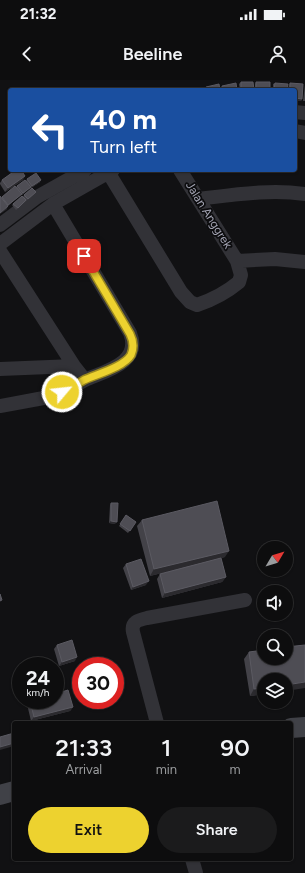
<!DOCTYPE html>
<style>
:root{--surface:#0d0d0e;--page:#1b1b1c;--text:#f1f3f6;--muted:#9a9c9e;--line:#2d2d2e;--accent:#edd22f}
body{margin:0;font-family:Figtree,sans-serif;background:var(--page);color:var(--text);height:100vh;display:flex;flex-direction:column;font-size:15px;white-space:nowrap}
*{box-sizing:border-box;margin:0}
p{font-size:13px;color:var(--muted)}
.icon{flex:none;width:22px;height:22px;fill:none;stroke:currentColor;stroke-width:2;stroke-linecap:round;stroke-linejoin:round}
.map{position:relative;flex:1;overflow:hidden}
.side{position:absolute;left:12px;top:641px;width:281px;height:140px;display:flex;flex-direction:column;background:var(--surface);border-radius:4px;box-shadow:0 1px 3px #0004,0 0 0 1px var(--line)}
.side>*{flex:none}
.hud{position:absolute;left:8px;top:8px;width:289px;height:84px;border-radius:4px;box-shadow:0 1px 3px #0004,0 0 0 1px var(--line);background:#1a4fa0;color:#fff;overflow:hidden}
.needle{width:26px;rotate:52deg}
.buttons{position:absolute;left:257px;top:461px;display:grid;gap:8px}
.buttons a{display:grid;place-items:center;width:36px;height:36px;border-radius:50%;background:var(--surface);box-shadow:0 1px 3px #0004,0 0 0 1px var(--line);font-size:20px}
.speed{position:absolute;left:12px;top:577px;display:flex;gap:8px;font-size:20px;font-weight:700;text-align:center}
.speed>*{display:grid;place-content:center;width:52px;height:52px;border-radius:50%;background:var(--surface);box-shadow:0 1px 3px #0004,0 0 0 1px var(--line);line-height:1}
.speed small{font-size:10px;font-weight:400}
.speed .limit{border:6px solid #d22;background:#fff;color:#111}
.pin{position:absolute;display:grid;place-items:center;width:34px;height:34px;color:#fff;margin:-17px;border-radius:8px;box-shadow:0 2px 6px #0006}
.me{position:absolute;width:44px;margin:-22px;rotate:62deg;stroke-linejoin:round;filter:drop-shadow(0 0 3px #0008)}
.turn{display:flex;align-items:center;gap:14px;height:84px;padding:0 16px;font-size:18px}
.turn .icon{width:52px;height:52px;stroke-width:2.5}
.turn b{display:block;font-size:28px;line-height:34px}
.eta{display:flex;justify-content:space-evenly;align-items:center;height:68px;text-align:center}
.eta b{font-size:24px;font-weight:600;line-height:28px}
.action{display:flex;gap:8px;margin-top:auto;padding:8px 16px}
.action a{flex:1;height:46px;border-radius:24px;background:var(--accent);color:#111;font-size:16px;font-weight:600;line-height:46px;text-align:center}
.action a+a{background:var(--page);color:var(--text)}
.status{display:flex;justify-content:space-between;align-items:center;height:28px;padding:0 20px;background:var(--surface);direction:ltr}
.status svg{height:11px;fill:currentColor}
header{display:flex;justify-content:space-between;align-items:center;height:52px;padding:0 16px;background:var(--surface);font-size:18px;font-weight:600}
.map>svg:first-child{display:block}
</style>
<div class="status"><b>21:32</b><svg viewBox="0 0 49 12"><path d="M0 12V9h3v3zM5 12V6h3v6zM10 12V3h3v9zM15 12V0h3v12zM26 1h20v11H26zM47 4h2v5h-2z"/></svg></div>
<header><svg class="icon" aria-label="back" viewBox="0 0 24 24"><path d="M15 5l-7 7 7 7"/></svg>Beeline<svg class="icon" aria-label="person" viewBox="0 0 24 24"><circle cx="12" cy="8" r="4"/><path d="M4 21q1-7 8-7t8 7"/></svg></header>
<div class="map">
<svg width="305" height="793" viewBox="0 0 305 793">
<rect width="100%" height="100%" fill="#111113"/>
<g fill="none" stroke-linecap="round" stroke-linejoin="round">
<path stroke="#323237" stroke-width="14" d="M295,32l10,1
M295,51l10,2
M108,92l73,120 9,10 7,3c15,-5 30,-13 42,-23l2,-7 -4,-14 -57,-91
M198,119c35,-4 71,-10 107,-5
M0,145l37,-28 48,-27
M0,164l53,-40 60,-34
M0,171l74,115
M237,181l38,-2 30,3
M0,289l74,-3 11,14c20,-9 57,-17 45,-47l-77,-129
M0,326l49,-9 22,-9 14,-8
M157,643l-24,-91c-2,-10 5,-12 14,-14l98,-18
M192,779l4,14"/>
<path stroke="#404147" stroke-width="20" d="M291,648l14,-1
M0,715l14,-4"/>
</g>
<path fill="#434248" d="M241,2l13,8h-14l-1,-6z
M256,2l14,8h-15v-6z
M275,3l12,7h-14v-6z
M290,3l13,1 -1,15 -1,2 -6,-1v-10h-7l1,-5z
M305,5v16h-2z
M27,99l13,3 -9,6 -2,1 -7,6 -1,-1 -13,12 -2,4 -5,-12 15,-11 1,-1 9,-5z
M2,100h21l-18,12 -5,-8v-1z
M34,114l-8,7 -10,9 -4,-5 1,-1 10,-7 1,-2z
M111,423l4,21 -6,-1 1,-18z
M126,435l10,7 -8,11 -9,-7z
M142,440l83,37 -4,1 5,19 -4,5 -60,16 -5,-19 3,-5 22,-6 -32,8 -13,-50z
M126,484l20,21 -15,5 -8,-22z
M57,565l18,16 -16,5 -5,-17z
M249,572l15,28v14l-14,2 -6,-37z
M30,621l43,6 -3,4 -39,10 -4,-17z"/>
<path fill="#2b2a2e" d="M295,18l7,1 -1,2 -6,-1z
M25,96l-2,4 -18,12 3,-4z
M41,100l-1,2 -9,6 1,-2z
M8,126l-2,4 -6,4v-1z
M111,441l6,1 -2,2 -6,-1z
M229,471l-4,6 -75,19 4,-7z
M226,497l-4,5 -60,16 3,-5z
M149,501l-3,4 -15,5 2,-3z
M77,577l-2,4 -16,5 3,-4z
M305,602v6l-19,3v-6z
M264,608v6l-14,2 4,-7z
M73,627l-3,4 -39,10 3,-4z
M14,663v3l-14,4v-3z"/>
<path fill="#4e4d54" stroke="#5b5a62" d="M241,2h12l1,8h-13z
M256,2h14v8h-14z
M236,3l1,7h-15v-4z
M275,3l13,1 -1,6h-13z
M290,3l13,1 -1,15 -7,-1v-8h-5z
M219,4l1,6h-14v-3z
M16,90h5l4,6 -17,12 -6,-8z
M36,93l5,7 -9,6 -5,-7z
M25,100l6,7 -8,6 -6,-7z
M15,106l7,8 -14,11 -6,-8z
M32,108l4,4 -8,7 -4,-4z
M0,116l8,10 -8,7z
M22,116l4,4 -8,8 -5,-4z
M217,421l12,50 -75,18 -12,-49z
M111,423h7l-1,19 -6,-1z
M126,435l10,7 -6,9 -10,-7z
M221,478l5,19 -61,16 -5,-19z
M141,479l8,22 -16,6 -7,-23z
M0,514l2,6 -2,1z
M72,560l5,17 -15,5 -5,-17z
M305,565v37l-19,3v-5h-22v8l-10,1 -5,-37 15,-2v8h22v-11z
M68,610l5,17 -39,10 -4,-16 2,-1h23v-6z
M14,653v10l-14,4v-10z"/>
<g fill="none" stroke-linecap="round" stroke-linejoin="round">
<defs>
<path id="route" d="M62,312c8,-3 15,-8 22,-12 13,-6 40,-13 47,-25 3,-7 2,-15 -1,-21l-46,-78"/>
</defs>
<use href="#route" stroke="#9a881f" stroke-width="10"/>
<use href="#route" stroke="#edd22f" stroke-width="7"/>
</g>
<g text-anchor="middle" stroke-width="3.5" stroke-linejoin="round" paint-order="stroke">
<g font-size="12" fill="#a3a4b3" stroke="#0c0c0e">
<text transform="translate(209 135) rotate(58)" y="4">Jalan Anggrek</text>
</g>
</g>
</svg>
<div class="buttons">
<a><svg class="needle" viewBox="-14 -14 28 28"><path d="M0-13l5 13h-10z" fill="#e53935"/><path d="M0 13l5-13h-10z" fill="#9a9c9e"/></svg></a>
<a><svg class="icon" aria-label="sound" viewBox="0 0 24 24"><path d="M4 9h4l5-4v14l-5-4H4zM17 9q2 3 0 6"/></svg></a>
<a><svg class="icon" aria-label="search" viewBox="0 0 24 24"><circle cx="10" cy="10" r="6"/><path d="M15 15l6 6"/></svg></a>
<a><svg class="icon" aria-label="layers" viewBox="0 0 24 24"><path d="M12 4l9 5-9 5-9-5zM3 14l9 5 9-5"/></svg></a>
</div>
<div class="speed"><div>24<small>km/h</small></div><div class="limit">30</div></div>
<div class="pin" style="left:84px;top:176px;background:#d93025"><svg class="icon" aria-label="arrive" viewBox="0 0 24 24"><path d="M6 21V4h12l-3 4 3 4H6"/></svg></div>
<svg class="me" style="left:62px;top:312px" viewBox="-20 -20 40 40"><circle r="17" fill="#edd22f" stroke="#fff" stroke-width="3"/><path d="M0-11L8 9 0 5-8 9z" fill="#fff"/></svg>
<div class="hud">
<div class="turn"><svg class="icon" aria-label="left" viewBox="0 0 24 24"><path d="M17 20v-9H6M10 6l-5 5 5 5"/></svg><div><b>40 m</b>Turn left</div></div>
</div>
<section class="side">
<div class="eta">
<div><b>21:33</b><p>Arrival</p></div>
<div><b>1</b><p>min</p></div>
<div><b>90</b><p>m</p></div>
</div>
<div class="action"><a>Exit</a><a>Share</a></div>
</section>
</div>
